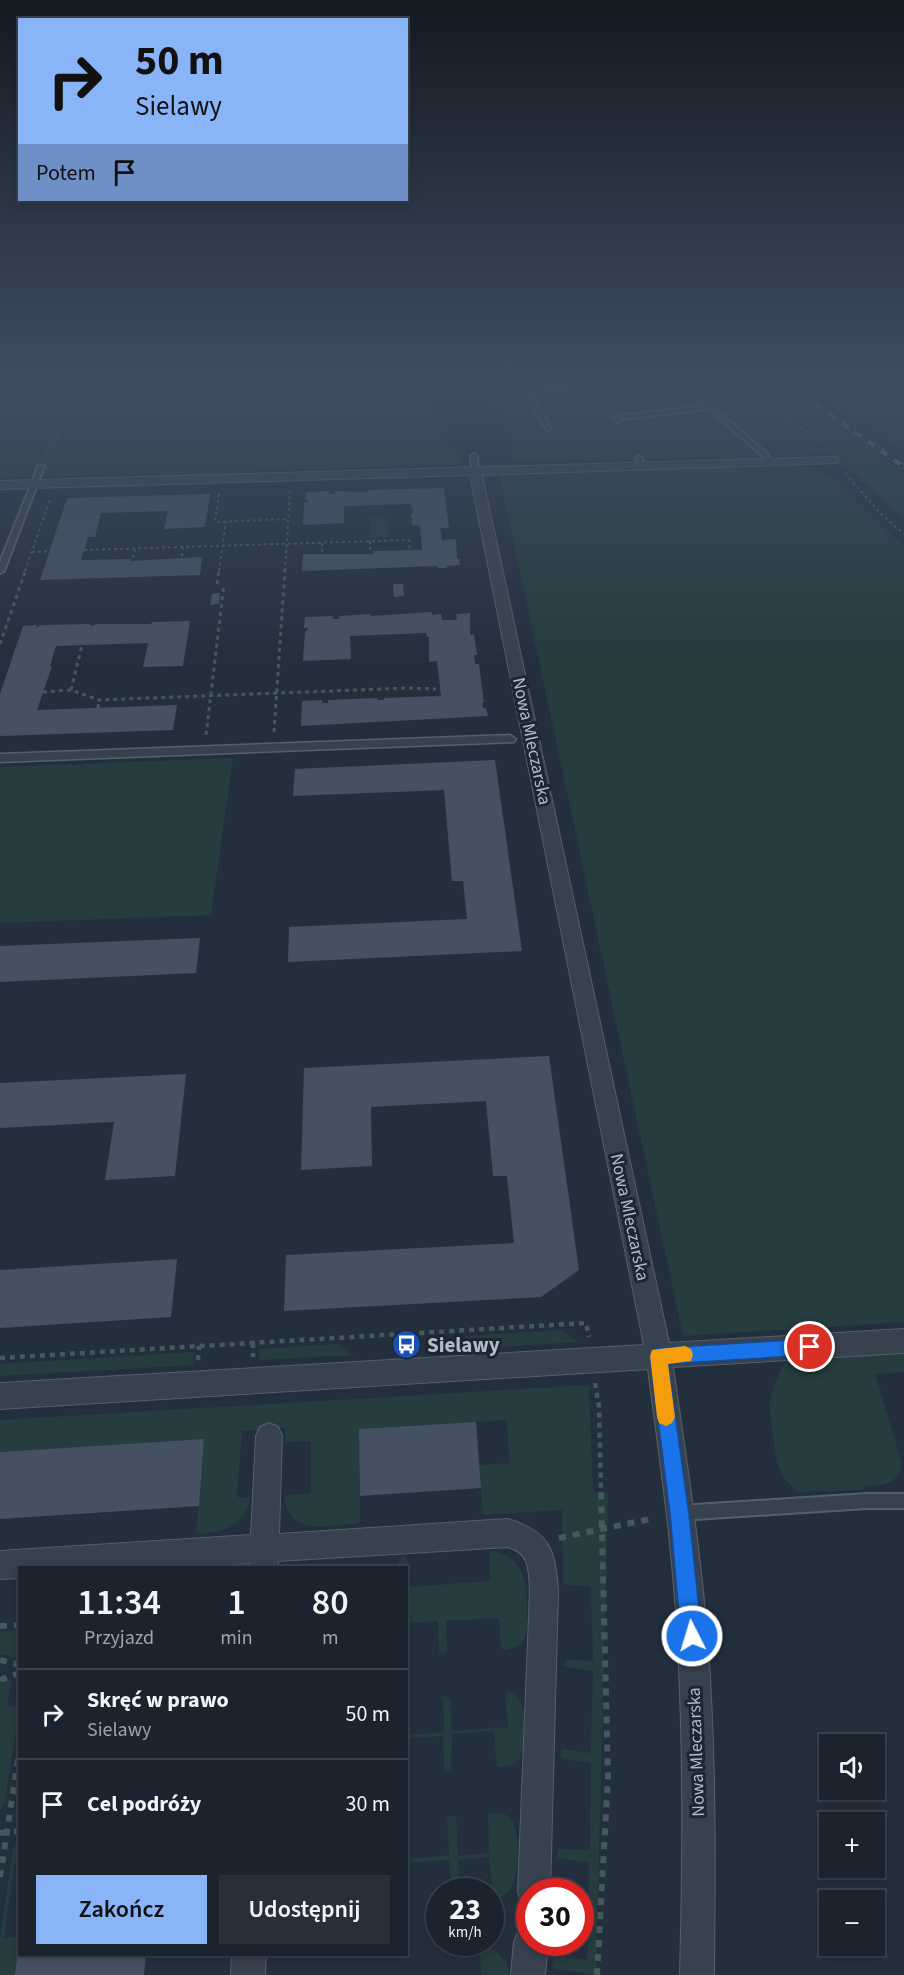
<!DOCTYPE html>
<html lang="pl">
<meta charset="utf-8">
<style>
:root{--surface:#1b232e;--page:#282f3a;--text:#f1f3f6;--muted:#a0a4aa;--line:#39404a;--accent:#8ab4f8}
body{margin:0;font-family:"Source Sans 3",sans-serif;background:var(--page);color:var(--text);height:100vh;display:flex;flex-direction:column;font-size:22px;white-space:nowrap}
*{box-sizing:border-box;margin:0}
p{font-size:20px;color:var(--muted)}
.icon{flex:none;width:33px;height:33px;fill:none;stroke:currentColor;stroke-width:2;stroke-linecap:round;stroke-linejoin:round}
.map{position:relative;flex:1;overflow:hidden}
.sheet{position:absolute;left:18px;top:1566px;width:390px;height:390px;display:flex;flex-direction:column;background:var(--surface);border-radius:0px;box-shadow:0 3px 9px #0003,0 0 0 2px var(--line)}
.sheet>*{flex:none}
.guide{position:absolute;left:18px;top:18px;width:390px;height:183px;border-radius:0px;box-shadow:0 3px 9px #0003,0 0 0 2px var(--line);background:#8ab4f8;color:#111;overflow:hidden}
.buttons{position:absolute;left:819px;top:1734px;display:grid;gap:12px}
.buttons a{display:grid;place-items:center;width:66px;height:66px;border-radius:0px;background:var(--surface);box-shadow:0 3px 9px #0003,0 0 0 2px var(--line);font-size:30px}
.speed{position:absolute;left:426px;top:1878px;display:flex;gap:12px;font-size:30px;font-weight:700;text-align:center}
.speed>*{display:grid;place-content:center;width:78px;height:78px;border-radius:50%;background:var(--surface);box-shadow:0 3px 9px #0003,0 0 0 2px var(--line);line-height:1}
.speed small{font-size:15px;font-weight:400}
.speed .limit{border:9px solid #d22;background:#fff;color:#111}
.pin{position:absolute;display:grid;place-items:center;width:51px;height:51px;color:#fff;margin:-26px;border:3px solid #fff;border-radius:50%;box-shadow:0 2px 6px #0007}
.me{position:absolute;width:66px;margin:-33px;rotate:355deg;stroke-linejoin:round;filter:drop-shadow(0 0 4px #0008)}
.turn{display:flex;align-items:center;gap:21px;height:126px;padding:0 18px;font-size:27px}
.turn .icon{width:78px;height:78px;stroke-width:2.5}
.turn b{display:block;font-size:42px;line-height:51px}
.then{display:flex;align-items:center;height:57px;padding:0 18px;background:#0003;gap:12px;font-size:22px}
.eta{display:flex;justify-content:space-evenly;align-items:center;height:102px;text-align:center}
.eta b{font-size:36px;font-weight:600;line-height:42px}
.cta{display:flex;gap:12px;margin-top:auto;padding:12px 18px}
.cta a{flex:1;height:69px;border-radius:0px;background:var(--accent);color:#111;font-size:24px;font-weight:600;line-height:69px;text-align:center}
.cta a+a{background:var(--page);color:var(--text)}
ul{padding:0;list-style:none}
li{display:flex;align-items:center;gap:18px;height:90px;padding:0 18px;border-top:2px solid var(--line)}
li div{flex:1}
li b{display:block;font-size:22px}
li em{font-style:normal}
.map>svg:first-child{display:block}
</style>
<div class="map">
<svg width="904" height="1975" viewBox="0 0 904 1975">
<rect width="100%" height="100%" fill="#242f3e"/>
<path fill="#263c3f" d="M0,381h421l28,52 -6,3 19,28 -221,7 -21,1 52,-1 -196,8v-2l138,-4 -214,4z
M483,381h292l129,92v45l-72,-64 -314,7z
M802,381h102v71z
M800,462l37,19 53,53 14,11v777l-221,14 -184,-862z
M214,482l5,3 -152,4 5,-3z
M386,516l3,21 -18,1 -1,-21z
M233,758l-22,157 -211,8v-156z
M562,1330l16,12 -122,8 10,-14z
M338,1344l15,11 -94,5v-11z
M194,1352l-1,13 -193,11v-12z
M904,1354v18l-29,2 27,89c-3,22 -20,22 -39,23l1,4 -66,2 -14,-13 -7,-16 -8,-57 5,-21 11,-24z
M589,1385l4,107 15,1 -12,482 -41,-6 -3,-3 1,-7 3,-3 31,4 2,-97 -31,-5 -1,-9 33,1 1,-87 -29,-4 -2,-3 2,-7 29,4 2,-82 -30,-5 3,-6 27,1 -2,-74 -28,-3 -1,-74 -79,5 -4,-50 31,-2 -4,-43 -146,9v94c-30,2 -72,15 -76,-27l27,-3v-52l-25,1 -1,-14 -43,3 -5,66 13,1c-4,29 -29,34 -54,37l8,-96 -204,13v-32z
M490,1550c33,6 37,31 37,60 0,9 1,19 -2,29l-8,8 -13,3 -3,-3 -2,-29 -53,3 1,30 -5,3 -3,-3 -1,-30 -31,2 -1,-55 -7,-1v-9l6,-2 2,3 2,28 81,-6z
M19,1630v28l-19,-4v-22z
M11,1679l-4,28 12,-1v5l-14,90 -5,10v-127z
M507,1692c24,1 20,54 12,67 -5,7 -15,9 -22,7l-3,-35 -42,3 -1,37h-4l-3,-3 -1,-32 -36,2v-3l37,-3 -1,-36 7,2 2,33 56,-4 -3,-33z
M488,1813c8,0 17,-1 22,5 13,13 11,88 -17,78l-4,-39 -31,3 2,31h-9l-2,-31 -42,3v-4l42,-4 -2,-37 2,-2h5l2,2 2,38 31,-3z
M19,1838v25l-5,1 -10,74 15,-2 -4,39h-15v-36l13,-90z
M493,1949l13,13 4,13h-29l-1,-24z"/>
<path fill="#455162" d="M444,488l5,40h-9l2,12 14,-1 1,20h2l1,6 -13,1v2h-9l-1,-2 -135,5 1,-17h70v-3l49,-1 -2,-25h-8l-1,-12h3l-4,-9 -66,2v17l-41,2 1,-22 4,-1v-2h-3l1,-8 23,-1v3h6v-3l32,1v-2z
M210,494l-5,33 -41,2 4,-18 -67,2 -6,24h-7l-7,23 50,-1 -1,2 72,-4 -2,18 -160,5 27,-82z
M393,584h10l1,12 -10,1z
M220,593l-1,11 -9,1 2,-11z
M432,612v3l9,-1 1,6h15l-1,-6 14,-1v22l4,-1 3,21h-3l1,9h4l5,39h-2l1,5h3l2,8 -187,10 1,-25 20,-1v3h6v-3l49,-2v2h7v-2l57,-2 -4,-35 -8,1v-25h-2l-1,-4 -76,3 1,23 -48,2 2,-30h2l1,-3h-4l1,-11 28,-1v3h6v-3l32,-2v2z
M190,621l-7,45 -40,1 5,-24 -92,3 -6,20h2l-15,44 140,-5 -4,25 -173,6v-42l23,-68 14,-1 -1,3 5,-3 49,-1v2l8,-2h53l1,-2z
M495,760l27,191 -234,11 1,-35 178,-8 -4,-38h-11l-8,-91 -151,6 2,-27z
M200,938l-4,35 -196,9v-36z
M549,1056l30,214 -38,27 -257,14 2,-56 228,-12 -7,-67h-14l-7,-75 -115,6 1,59 -71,4 3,-102z
M186,1074l-11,102 -70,4 9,-58 -114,6v-45z
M177,1259l-6,58 -171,11v-58z
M476,1422l5,66 -121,8 -1,-67z
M204,1439l-5,67 -199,13v-67z
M18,1948l2,6h126l-2,21h-129z"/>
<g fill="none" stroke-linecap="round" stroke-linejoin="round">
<defs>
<path id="service" d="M603,381h19l-91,12 20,35 -3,2 -3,-2 -21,-36 3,-2z
M677,381h7l83,73 7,9 -1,1h-4l-6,-8 -54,-47 -88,10 -3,3 -4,-4 3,-2 88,-10z
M474,454l3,2 1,15 -3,2 -3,-2 -1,-15z
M639,456l3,2 3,10 -5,-1 -4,-9z
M39,465l5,1 -40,105 -4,2v-11z
M867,1494h37v14h-37l-187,12 -5,-2 -2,-5 2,-5 5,-2z"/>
<path id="pedestrian" d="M510,735l6,4 -2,3 -514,20v-8z"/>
<path id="minor" d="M834,457l4,2v4l-356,12 187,868 235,-14v24l-231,14c13,93 28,186 35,280 8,109 7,219 6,328h-34c3,-109 4,-218 -2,-327 -4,-93 -18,-187 -30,-279l-648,40v-26l644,-38 -174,-870 -470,14v-8z
M269,1423l9,4 4,9 -3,98 229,-15c42,13 47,30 50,72l-8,301h-20v15l-8,-3 -4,-12 12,-301c-1,-20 0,-38 -22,-44l-230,14v7h-28v-5l-69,5h-161v10l-20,1v-28l251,-16 5,-99 4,-9z
M530,1926v16h18l-3,33h-34l3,-33 5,-12z
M232,1954h34l-1,21h-34z"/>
</defs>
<use href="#service" stroke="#565f6c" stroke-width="4"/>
<use href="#pedestrian" stroke="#565f6c" stroke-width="3"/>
<use href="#minor" stroke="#565f6c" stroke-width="2"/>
<path stroke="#44595c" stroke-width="2" stroke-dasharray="3 3" stroke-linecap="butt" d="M737,381l87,63
M831,381l73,50
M46,454l10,-13 13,-33 -23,-16 7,-7 -3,-4
M845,473l35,40 24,21
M219,494l-4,28 73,-3
M370,541v10
M322,543v9
M84,550l325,-10 1,9
M32,552l18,-1
M182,556l1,-9
M133,558l2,-9
M25,571l25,-71
M219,571l7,-50
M285,571l5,-80"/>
<path stroke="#44595c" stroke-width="3" stroke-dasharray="4 4" stroke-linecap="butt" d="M217,584l2,-15
M0,644l26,-75
M71,690l11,-45
M43,692l28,-2 28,10 308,-12 29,1
M98,708l1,-8
M274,732l11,-163
M206,735l18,-151"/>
<path stroke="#44595c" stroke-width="4.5" stroke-dasharray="5 5" stroke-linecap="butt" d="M253,1343v14
M0,1358l586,-35 3,14
M198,1360l1,-14
M595,1383l4,24 2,86"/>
<path stroke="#44595c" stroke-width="6" stroke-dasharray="7 7" stroke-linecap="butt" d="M559,1538l96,-20
M0,1626l20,-1
M0,1660l20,5
M0,1680l20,-7
M0,1833l20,-2
M0,1877l20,-130
M597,1975l11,-198 -7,-285"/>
<use href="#service" fill="#38414e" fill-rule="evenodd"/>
<use href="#pedestrian" fill="#38414e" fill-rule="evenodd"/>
<use href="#minor" fill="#38414e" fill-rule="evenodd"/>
<defs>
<path id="rail" d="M783,381l121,86"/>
</defs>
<use href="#rail" stroke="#5a6575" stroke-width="4.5"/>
<use href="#rail" stroke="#1d2633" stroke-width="3" stroke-dasharray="8" stroke-linecap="butt"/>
</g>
<linearGradient id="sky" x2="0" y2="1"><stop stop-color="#141a22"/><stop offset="0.58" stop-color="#3f4d63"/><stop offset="1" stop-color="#3f4d63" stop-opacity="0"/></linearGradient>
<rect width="904" height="658" fill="url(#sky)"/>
<path fill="#1a73e8" stroke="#114b97" stroke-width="1.5" d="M810,1339l6,2 3,6 -3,6 -6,2 -142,9 21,150 13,122 -3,7 -7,3 -8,-3 -3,-7 -11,-122 -20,-158 2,-6 7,-2z"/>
<path fill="#f59e0b" d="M685,1346l6,3 2,6 -2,6 -23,3 7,53 -3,6 -6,3 -7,-3 -2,-6 -7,-61 2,-6z"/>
<defs>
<symbol id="bus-disc" viewBox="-11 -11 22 22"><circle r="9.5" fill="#1a4fb4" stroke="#1d2633"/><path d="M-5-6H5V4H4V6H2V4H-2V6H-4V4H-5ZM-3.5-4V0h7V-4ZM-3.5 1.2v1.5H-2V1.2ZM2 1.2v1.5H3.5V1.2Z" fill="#fff"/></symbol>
</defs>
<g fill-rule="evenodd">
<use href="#bus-disc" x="390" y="1328" width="33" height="33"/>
</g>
<g text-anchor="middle" stroke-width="6" stroke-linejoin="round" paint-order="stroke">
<g font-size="18" fill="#b4bcc9" stroke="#1d2633">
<text transform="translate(532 741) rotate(78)" y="6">Nowa Mleczarska</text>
<text transform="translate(630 1217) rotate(78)" y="6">Nowa Mleczarska</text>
<text transform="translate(696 1752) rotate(-92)" y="6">Nowa Mleczarska</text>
</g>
<g font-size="21" font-weight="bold" fill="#b4bcc9" stroke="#1d2633" text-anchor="start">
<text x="427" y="1352">Sielawy</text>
</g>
</g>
</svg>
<div class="buttons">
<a><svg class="icon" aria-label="sound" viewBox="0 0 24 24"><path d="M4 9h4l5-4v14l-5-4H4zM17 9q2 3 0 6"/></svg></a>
<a>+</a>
<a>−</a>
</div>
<div class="speed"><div>23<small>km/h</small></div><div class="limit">30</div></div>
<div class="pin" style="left:810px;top:1347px;background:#d93025"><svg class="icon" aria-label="arrive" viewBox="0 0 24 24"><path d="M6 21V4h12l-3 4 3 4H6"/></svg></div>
<svg class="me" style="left:692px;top:1636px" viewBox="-20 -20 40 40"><circle r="17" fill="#1a73e8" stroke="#fff" stroke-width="3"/><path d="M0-11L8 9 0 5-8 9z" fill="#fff"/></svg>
<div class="guide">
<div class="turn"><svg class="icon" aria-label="right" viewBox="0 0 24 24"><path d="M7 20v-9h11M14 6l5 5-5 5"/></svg><div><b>50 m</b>Sielawy</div></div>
<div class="then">Potem<svg class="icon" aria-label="arrive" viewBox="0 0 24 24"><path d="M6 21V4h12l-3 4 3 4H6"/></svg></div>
</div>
<section class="sheet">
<div class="eta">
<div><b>11:34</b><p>Przyjazd</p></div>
<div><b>1</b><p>min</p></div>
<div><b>80</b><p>m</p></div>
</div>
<ul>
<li><svg class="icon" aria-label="right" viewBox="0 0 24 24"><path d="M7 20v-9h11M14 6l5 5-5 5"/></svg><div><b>Skręć w prawo</b><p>Sielawy</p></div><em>50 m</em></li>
<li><svg class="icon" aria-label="arrive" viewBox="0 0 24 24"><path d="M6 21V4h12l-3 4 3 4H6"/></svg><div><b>Cel podróży</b></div><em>30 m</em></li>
</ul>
<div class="cta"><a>Zakończ</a><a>Udostępnij</a></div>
</section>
</div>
